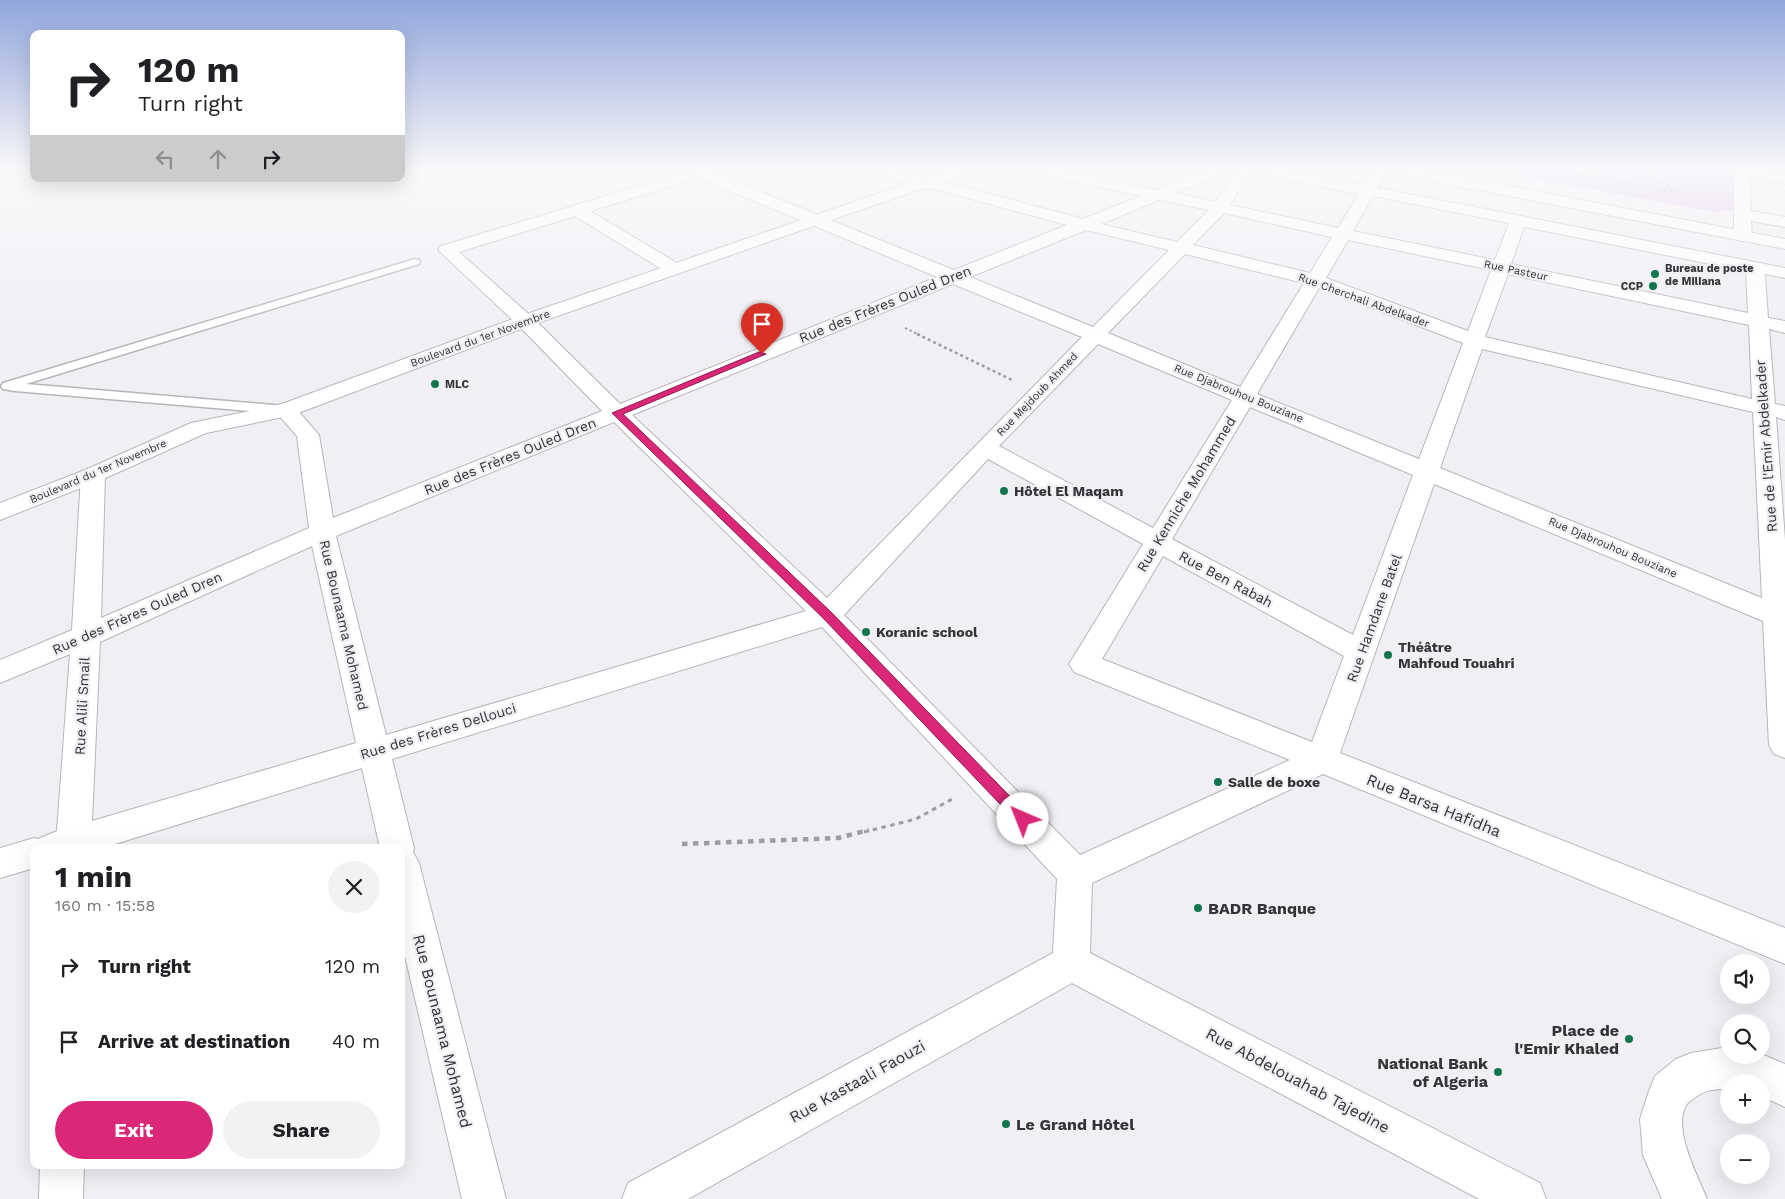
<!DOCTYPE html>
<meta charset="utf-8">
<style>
:root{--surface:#fff;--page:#f2f2f2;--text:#202124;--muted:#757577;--accent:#db2777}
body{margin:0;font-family:"Work Sans",sans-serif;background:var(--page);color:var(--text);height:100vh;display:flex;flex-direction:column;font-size:19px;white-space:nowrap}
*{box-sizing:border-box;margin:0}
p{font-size:16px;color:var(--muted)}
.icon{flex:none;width:28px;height:28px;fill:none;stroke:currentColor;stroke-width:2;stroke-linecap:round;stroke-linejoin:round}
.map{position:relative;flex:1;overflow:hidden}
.side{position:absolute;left:30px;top:844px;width:375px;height:325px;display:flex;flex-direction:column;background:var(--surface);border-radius:10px;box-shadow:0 5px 20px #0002}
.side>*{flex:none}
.top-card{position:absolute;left:30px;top:30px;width:375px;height:152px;border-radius:10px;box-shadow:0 5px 20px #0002;background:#fff;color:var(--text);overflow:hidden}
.controls{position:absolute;left:1720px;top:954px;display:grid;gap:10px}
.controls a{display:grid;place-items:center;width:50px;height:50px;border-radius:50%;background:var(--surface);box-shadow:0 5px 20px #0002;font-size:25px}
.pin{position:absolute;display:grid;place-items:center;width:42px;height:42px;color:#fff;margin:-51px -21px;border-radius:50% 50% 50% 0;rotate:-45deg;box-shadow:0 0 5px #0007}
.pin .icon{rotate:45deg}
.me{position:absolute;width:55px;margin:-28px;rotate:316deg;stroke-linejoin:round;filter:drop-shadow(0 0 4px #0008)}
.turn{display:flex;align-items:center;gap:18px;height:105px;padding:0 25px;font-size:22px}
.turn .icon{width:65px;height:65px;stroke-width:2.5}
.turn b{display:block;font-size:35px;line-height:42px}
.lanes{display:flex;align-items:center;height:48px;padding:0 25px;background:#0003;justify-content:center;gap:25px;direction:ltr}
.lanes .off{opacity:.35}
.round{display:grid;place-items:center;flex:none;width:52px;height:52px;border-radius:26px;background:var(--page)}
.head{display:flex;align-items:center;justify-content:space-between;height:85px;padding:0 25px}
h1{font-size:30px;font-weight:700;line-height:38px}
.primary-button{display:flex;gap:10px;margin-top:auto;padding:10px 25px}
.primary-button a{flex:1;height:58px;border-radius:30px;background:var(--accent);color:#fff;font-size:20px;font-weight:700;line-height:58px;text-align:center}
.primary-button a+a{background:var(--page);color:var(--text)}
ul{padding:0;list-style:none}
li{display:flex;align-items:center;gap:15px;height:75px;padding:0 25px}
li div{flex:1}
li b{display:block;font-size:19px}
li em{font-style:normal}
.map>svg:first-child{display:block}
</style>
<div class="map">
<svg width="1785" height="1199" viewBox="0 0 1785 1199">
<rect width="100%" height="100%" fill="#f2eff4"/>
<path fill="#d9c4eb" d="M1489,170h246l1,40 -22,2z"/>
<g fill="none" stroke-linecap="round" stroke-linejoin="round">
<defs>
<path id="lane" d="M415,259l4,1 1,2 -1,2 -393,120 259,22 5,1 2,3 -2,3 -5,1 -270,-23 -12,-2 -2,-3 2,-3z"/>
<path id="street" d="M692,170h24l-2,3 240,97 113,-45 -129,-35 -23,-4 -35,-13 -2,-3h22l23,9 22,3 138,37 58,-23 -100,-21 -5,-2 -2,-3h30l92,20 49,-20h21l-2,3 -49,20 41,9 20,-32h15l-21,35 108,23 21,-34 -96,-19 -5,-2 -2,-3h32l76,15 9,-15h15l-10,18 407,80v10l-20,-4 3,44 17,3v12l-16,-4 6,75 10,2v14l-9,-3 9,123v218l-11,-4 -5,-9 -6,-124 -329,-137 -94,269 445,175v36l-462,-190 -231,109 -2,70 450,230 6,16h-67l-407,-216 -384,216h-66l6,-16 425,-230 4,-74 -235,-252 -430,132 22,89 -1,4 6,11 87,336h-44l-61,-260v-91h-21l-18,-80 -260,80h-68v20l-34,10v-30l34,-10 4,1 19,-8 13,-177 -70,29v-23l72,-30 9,-155 4,-5 8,-2 8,2 4,5 -4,143 208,-90 -12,-92 -23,-26 3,-5 8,-2 8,2 26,30 14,83 269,-107 -84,-86 -80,-75 3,-4zM699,178l238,99 -317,127 -88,-87 -73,-65 116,-36 93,57 6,1 6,-1 3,-4 -3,-4 -90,-54zM1373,196l136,27 -14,37 -142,-29zM1159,200l50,10 -32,32 -76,-18zM1224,213l108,24 -22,36 -117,-28zM1524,227l222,44 2,42 -237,-49zM1086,230l83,20 -76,77 -123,-50zM1348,240l143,30 -23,61 -142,-53zM1185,254l119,29 -64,104 -132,-54zM1508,274l241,51 3,74 -267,-62zM953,284l129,53 -255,261 -195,-183zM1319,288l144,55 -44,116 -162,-65zM1098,344l134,56 -79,128 -154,-82zM1482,349l271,63 9,186 -322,-130zM1250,407l163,68 -60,160 -181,-96zM614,422l192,189 -420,124 -50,-199zM988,459l155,85 -74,120 5,8 216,88 -210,95 -236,-240zM312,546l44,197 -264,78 8,-179zM1163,556l181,100 -32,86 -210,-83z
M1734,170h29l22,4v10l-35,-7 1,34 34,6v10l-34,-6 1,15 -3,4 -6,1 -6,-1 -3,-4z
M1722,1048l7,1v6l32,-1 24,10v43l-24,-11v-14h-32v8c-11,-2 -25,0 -33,7 -3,2 -7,4 -9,7 -16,23 11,72 20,95h-45l-19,-44 -3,-36 9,-28 6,-15 21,-17 15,-6z
M40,1165h44l-1,34h-44z"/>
<path id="secondary" d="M947,170h23l-2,3 -146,50 -290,102 -239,90 -87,18 -105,47 -101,40v-17l85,-33 106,-47 88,-18 239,-88z
M1392,170h32l361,69v10l-386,-74 -5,-2z"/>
</defs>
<use href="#lane" stroke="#b7b5b9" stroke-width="3"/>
<use href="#street" stroke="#b7b5b9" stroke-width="2"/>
<use href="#secondary" stroke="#b7b5b9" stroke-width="2"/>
<path stroke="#9e9ca0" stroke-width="2" stroke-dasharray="2.5 2.5" stroke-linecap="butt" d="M1556,170l122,23
M1646,170l29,21
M905,328l15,7"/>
<path stroke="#9e9ca0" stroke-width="2.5" stroke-dasharray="3 3" stroke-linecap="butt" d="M917,334l95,46"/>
<path stroke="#9e9ca0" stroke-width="3" stroke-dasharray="4.5 4.5" stroke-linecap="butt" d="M864,832l52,-13 38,-21"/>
<path stroke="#9e9ca0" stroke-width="4.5" stroke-dasharray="5.5 5.5" stroke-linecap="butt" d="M682,844l156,-6 31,-8"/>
<use href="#lane" fill="#fff" fill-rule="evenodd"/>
<use href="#street" fill="#fff" fill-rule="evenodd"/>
<use href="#secondary" fill="#fff" fill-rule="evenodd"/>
</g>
<linearGradient id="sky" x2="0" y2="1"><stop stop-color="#91a6dc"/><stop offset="0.5" stop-color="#f9f8fa"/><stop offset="1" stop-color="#f9f8fa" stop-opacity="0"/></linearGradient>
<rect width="1785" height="338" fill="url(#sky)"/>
<path fill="#db2777" stroke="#8e194d" d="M759,352l7,2 -143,60 208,198 197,203 2,4 -2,4 -5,2 -5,-2 -195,-205 -211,-205z"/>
<g fill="#13754d" stroke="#f2eff4" stroke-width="2">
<circle cx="1655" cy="274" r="5"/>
<circle cx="1653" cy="286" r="5"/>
<circle cx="435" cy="384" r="5"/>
<circle cx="1004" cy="491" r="5"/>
<circle cx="866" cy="632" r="5"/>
<circle cx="1388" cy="655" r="5"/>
<circle cx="1218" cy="782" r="5"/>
<circle cx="1198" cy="908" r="5"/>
<circle cx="1629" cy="1039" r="5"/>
<circle cx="1498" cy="1072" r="5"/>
<circle cx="1006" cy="1124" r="5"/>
</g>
<g text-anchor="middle" stroke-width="4.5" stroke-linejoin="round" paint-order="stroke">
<g font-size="11" font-weight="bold" fill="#343335" stroke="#f2eff4" text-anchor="start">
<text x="1665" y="272">Bureau de poste<tspan x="1665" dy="13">de Miliana</tspan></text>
<text x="1643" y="290" text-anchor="end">CCP</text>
<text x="445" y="388">MLC</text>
</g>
<g font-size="11" fill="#343335" stroke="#f2eff4">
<text transform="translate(1516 270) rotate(12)" y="4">Rue Pasteur</text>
<text transform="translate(1364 300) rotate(20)" y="4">Rue Cherchali Abdelkader</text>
<text transform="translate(480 338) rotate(-20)" y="4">Boulevard du 1er Novembre</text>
<text transform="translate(1239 393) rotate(22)" y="4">Rue Djabrouhou Bouziane</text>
<text transform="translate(1037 394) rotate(-46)" y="4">Rue Mejdoub Ahmed</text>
<text transform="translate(98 471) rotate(-23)" y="4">Boulevard du 1er Novembre</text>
<text transform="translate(1613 547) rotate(23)" y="4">Rue Djabrouhou Bouziane</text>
</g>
<g font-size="14" fill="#343335" stroke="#f2eff4">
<text transform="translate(885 304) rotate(-22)" y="5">Rue des Frères Ouled Dren</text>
<text transform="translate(1766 446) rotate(-94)" y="5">Rue de l'Emir Abdelkader</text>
<text transform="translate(510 456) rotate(-22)" y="5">Rue des Frères Ouled Dren</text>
<text transform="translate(1186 494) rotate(-59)" y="5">Rue Kenniche Mohammed</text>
<text transform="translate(1226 579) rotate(28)" y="5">Rue Ben Rabah</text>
<text transform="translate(137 613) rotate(-24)" y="5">Rue des Frères Ouled Dren</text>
<text transform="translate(1374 618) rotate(-70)" y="5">Rue Hamdane Batel</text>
<text transform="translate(344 625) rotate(77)" y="5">Rue Bounaama Mohamed</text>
<text transform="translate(82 706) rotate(-87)" y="5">Rue Alili Smail</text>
<text transform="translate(438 731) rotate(-17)" y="5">Rue des Frères Dellouci</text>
</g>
<g font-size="14" font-weight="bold" fill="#343335" stroke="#f2eff4" text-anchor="start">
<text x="1014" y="496">Hôtel El Maqam</text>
<text x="876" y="637">Koranic school</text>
<text x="1398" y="652">Théâtre<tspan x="1398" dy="16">Mahfoud Touahri</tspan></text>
<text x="1228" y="787">Salle de boxe</text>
</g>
<g font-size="16" fill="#343335" stroke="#f2eff4">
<text transform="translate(1434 805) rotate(22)" y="6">Rue Barsa Hafidha</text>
<text transform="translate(443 1031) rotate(76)" y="6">Rue Bounaama Mohamed</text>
<text transform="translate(1298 1080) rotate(28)" y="6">Rue Abdelouahab Tajedine</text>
<text transform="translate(857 1081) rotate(-29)" y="6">Rue Kastaali Faouzi</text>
</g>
<g font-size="16" font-weight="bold" fill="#343335" stroke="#f2eff4" text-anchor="start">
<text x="1208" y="914">BADR Banque</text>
<text x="1619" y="1036" text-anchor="end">Place de<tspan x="1619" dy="18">l'Emir Khaled</tspan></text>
<text x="1488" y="1069" text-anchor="end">National Bank<tspan x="1488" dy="18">of Algeria</tspan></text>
<text x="1016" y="1130">Le Grand Hôtel</text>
</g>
</g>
</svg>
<div class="controls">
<a><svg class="icon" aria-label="sound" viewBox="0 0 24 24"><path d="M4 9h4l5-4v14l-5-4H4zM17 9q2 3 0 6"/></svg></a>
<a><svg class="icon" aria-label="search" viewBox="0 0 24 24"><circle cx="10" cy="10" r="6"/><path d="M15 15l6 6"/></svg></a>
<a>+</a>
<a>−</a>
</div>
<div class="pin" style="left:762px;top:354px;background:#d93025"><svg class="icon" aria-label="arrive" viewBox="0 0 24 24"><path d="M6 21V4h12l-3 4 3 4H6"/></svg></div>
<svg class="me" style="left:1023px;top:819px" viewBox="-20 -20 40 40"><circle r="19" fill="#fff"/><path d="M0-13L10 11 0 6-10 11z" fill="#db2777"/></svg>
<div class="top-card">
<div class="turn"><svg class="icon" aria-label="right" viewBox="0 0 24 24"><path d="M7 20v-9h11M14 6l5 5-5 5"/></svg><div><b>120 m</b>Turn right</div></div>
<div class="lanes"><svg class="icon off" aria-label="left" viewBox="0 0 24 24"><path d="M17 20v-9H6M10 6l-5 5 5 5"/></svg><svg class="icon off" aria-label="ahead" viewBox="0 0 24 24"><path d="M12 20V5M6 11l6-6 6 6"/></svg><svg class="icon" aria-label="right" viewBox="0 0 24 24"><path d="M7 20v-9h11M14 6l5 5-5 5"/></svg></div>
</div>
<section class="side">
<div class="head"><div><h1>1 min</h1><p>160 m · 15:58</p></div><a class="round"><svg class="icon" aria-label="close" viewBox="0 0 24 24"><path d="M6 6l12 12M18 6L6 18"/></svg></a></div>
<ul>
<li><svg class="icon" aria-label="right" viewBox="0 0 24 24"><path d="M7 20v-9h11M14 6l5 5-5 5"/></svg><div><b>Turn right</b></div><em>120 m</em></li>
<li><svg class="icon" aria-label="arrive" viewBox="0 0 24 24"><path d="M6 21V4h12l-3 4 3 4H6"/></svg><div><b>Arrive at destination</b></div><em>40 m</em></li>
</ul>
<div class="primary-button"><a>Exit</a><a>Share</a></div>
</section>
</div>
